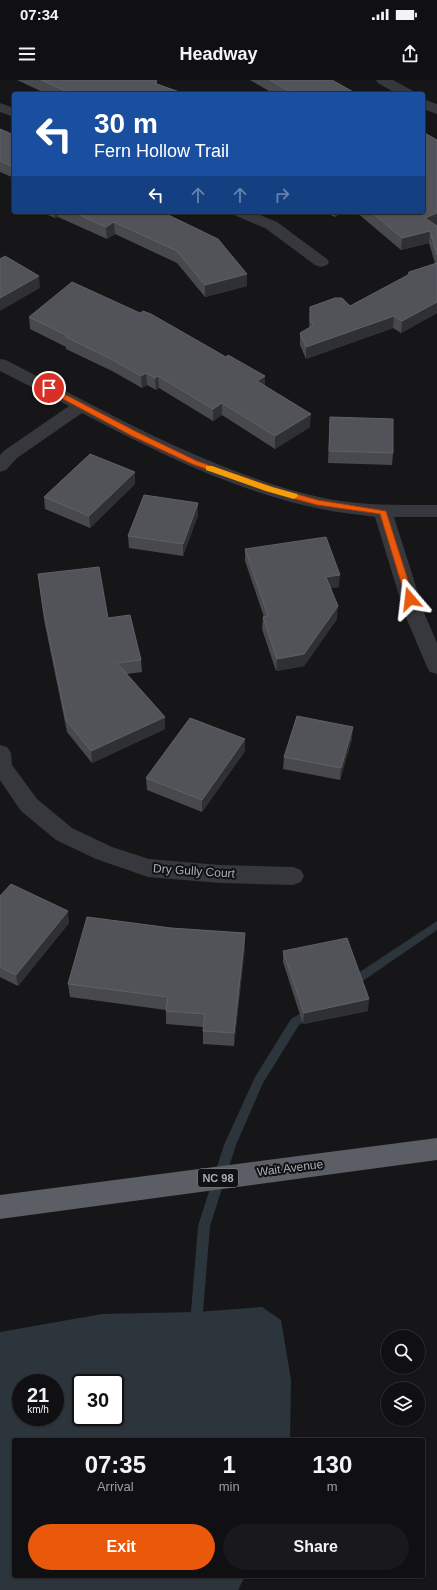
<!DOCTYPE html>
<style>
:root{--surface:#101012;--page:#19191b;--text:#f1f3f6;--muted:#9c9d9f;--line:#303032;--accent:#ea580c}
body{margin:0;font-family:Helvetica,sans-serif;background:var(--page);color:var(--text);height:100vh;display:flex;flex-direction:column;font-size:15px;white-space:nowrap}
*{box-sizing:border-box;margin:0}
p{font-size:13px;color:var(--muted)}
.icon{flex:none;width:22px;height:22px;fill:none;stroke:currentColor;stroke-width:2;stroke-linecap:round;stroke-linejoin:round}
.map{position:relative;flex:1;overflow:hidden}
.side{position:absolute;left:12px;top:1358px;width:413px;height:140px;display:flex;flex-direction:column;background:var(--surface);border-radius:4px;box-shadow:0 1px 3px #0004,0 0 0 1px var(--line)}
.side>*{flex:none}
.hud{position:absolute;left:12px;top:12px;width:413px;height:122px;border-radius:4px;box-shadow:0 1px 3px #0004,0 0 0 1px var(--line);background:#1a4fa0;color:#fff;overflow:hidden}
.controls{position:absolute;left:381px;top:1250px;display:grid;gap:8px}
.controls a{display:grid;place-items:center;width:44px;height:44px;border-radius:50%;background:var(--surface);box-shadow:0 1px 3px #0004,0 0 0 1px var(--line);font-size:20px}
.speed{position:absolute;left:12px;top:1294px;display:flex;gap:8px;font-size:20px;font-weight:700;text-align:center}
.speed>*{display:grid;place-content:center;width:52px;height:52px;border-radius:50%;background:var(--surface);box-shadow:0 1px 3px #0004,0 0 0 1px var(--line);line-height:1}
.speed small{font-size:10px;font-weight:400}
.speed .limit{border:2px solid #111;border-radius:6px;background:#fff;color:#111}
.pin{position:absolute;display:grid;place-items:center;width:34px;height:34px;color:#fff;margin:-17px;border:2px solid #fff;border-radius:50%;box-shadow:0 1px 4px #0007}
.me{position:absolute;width:44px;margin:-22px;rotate:343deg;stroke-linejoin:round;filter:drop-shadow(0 0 3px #0008)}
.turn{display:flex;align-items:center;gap:14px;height:84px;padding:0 16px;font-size:18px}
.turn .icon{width:52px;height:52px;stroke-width:2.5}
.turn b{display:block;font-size:28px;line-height:34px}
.lanes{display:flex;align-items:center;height:38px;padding:0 16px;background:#0003;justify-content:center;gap:20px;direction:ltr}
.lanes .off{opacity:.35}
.eta{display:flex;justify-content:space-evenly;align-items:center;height:68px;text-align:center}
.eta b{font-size:24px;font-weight:700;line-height:28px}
.cta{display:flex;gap:8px;margin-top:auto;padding:8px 16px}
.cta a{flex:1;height:46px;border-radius:24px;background:var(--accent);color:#fff;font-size:16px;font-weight:700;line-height:46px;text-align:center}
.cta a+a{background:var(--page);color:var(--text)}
.status{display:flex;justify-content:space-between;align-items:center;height:28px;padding:0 20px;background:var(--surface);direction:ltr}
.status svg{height:11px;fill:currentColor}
header{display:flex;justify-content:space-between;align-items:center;height:52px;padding:0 16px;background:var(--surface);font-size:18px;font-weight:700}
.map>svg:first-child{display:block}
</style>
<div class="status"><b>07:34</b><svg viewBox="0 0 49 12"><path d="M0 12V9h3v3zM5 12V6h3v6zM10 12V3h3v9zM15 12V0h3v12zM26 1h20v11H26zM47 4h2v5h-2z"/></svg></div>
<header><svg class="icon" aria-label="menu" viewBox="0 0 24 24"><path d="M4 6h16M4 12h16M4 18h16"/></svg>Headway<svg class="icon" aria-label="share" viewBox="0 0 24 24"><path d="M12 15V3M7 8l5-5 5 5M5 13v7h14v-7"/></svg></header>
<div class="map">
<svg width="437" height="1510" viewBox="0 0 437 1510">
<rect width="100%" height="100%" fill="#161618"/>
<path fill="#2c353c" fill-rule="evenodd" d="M262,1227l19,13 10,60 -1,60h-276v136h231l-7,14h-238v-258l102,-18 95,-2zM21,1303h34v34h-34zM81,1303h34v34h-34z"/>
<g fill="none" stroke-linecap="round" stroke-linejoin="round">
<path fill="#2c353c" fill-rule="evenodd" d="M437,841v9l-83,57 -4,1 -4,-1 -1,-3 1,-3z
M311,927l4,1 1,3 -1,3 -16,11 -36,58 -27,62 -26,81 -7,86 -2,4 -4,2 -4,-2 -2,-4 7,-86 26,-81 31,-68 36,-58z"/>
<path fill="#37383d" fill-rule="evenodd" d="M376,0h17l20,11 2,3h-18l-19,-11z
M423,19l14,5v10l-14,-5z
M0,23l14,5v9l-14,-5z
M232,132h21l24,10 50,37 2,3 -2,3 -6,2 -6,-2 -50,-37 -31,-13z
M0,279l6,1c101,52 202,111 313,137 39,9 79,8 118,8v12h-43l31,98 12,28v31l-7,-2 -3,-5 -22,-52 -30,-98c-18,-3 -36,-4 -54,-8 -84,-17 -163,-56 -239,-96l-65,45 -11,12 -6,2v-17l5,-5 64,-44 -69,-35z
M0,665l7,2 4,6 1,12 25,34 35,29 40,19 37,12 71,6 73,2 8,3 3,6 -3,6 -8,3 -73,-2 -72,-6 -52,-18 -40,-19 -35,-29 -21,-31z"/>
<path fill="#5b5e65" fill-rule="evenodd" d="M437,1058v22l-437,59v-24z"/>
</g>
<path fill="#47494d" d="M17,0h138l2,1v3l28,10h-138z
M250,0h82l25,14h-83z
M0,49l14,6v43l-14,-6z
M41,132h121l85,74 -42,11 -28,-34 -62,-29 -8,5 -49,-22 -3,1z
M324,132h19l-8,5z
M356,132h67l14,14v87l-36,20 -8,-5 -87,31 -6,-14v-12l9,-5 1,-21 40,-1 85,-43 -6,-20 -28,7z
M29,237l197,40 39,19v10l45,41 -35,22 -53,-34 -9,6 -54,-33 -3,2 -9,-5 -5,3 -30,-17 -46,-22v-2l-36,-18z
M330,337l63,36 -1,12 -64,-2z
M135,404l-45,44 -45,-19 -1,-12z
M198,423v12l-15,41 -54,-8 -1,-12z
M245,469l94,38 -8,1 6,31 -33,47 -28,5 -14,-42 1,-12h1l-19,-56z
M38,494l70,44 33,42 1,12 -15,2 38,55 -73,34 -25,-31 -23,-112z
M352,659l-12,41 -57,-11 1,-12z
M245,671l-43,61 -55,-22 -1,-12z
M0,816l69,27 -51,63 -18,-9z
M171,848l74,5v14l-11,99 -31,-2v-17l-37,-3v-14l-96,-13 -2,-13z
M283,871l85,60 -65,13 -20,-62z"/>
<path fill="#2f3033" d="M54,132h3l1,5 -3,1z
M336,132h7l-8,5z
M437,133v12l-13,5 1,-12z
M114,142l1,12 -8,5 -1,-12z
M430,151l-1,12 -28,7 1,-12z
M247,194v12l-42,11v-12z
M39,196l1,12 -40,23v-13z
M437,222v11l-36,20 1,-12z
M394,236l-1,12 -87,31v-12z
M146,293l1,12 -5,3 -1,-12z
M158,296l1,12 -3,2 -1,-12z
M265,296v12l-8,-7z
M222,323v12l-9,6v-12z
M311,334l-1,13 -35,22v-13z
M135,392v12l-45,44 -1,-12z
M198,423v12l-15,41v-12z
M340,495l-1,12 -14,2 1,-12z
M338,526l-1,13 -33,47 -28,5 1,-12z
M165,637v12l-73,34 -1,-12z
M353,647l-1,12 -12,41 1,-12z
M245,659v12l-43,61v-12z
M68,831l1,12 -51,63 -2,-11z
M245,853v14l-11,99v-13z
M369,919l-1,12 -65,13 1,-11z"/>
<path fill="#525359" stroke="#5f6168" d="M41,0h114l2,1 -3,2 31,11h-113z
M270,0h62l25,14h-63z
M0,49l14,6v32l-14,-6z
M423,52l14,8v73l-12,5 12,8v29l-7,-24 -28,7 -31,-26h52z
M73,132h89l56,27 29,35 -42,11 -28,-34 -63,-29 -8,5z
M5,176l34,20 -39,22v-39z
M437,183v39l-35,19 -8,-5 -88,31 -6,-14 14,-8 -4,-4v-14l25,-9h7l8,8 58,-31 1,-3z
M72,202l68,31 3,-2 8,3 75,43 2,-2 37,21 -8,5 54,33 -36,22 -53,-33 -9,6 -55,-33 -3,2 -9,-5 -5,3 -30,-17 -45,-22 2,-1 -39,-19z
M330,337l63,2v34l-64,-2z
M90,374l45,18 -46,44 -45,-19z
M144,415l54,8 -15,41 -55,-8z
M326,457l14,38 -14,2 12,29 -34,48 -27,5 -14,-42 5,-1 -23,-67z
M99,487l9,51 22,-3 11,45 -24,3 48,54 -74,34 -25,-31 -23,-112 -5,-34z
M297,636l56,11 -12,41 -57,-11z
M190,638l55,21 -43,61 -56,-22z
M11,804l57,27 -52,64 -16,-8v-71z
M87,837l84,11 74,5 -11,100 -31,-2 2,-17 -39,-3 2,-14 -100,-13z
M347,858l22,61 -65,14 -21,-62z"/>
<path fill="#ea580c" stroke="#983908" d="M49,306l88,46 60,29 75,26 46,13 68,11 28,88 -4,3 -4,-3 -26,-85 -63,-9 -51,-14 -74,-27 -60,-28 -86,-46v-3z"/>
<path fill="#f59e0b" d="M206,386h6l60,21 25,7 1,2 -4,3 -28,-8 -60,-21z"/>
<g text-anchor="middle" stroke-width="4" stroke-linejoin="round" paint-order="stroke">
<rect fill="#111113" stroke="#7b7e86" stroke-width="1" x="198" y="1089" width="40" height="18" rx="3"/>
<g font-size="11" font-weight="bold" fill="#a8adb8">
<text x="218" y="1102">NC 98</text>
</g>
<g font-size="12" fill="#a8adb8" stroke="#111113">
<text transform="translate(194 791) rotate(4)" y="4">Dry Gully Court</text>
<text transform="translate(290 1088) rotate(-7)" y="4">Wait Avenue</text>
</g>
</g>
</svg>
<div class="controls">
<a><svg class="icon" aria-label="search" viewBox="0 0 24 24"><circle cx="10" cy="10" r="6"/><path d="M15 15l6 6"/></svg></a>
<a><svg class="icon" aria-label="layers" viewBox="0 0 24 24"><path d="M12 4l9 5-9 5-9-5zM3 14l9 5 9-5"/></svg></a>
</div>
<div class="speed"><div>21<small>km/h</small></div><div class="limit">30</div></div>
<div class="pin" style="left:49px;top:308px;background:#d93025"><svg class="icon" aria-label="arrive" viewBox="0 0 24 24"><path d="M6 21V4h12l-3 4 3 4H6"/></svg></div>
<svg class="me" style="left:410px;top:519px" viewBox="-20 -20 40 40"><path d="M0-17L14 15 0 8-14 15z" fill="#ea580c" stroke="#fff" stroke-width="4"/></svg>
<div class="hud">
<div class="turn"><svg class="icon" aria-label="left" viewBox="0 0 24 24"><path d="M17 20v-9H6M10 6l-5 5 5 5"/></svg><div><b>30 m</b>Fern Hollow Trail</div></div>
<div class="lanes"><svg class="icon" aria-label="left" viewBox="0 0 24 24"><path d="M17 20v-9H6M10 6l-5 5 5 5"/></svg><svg class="icon off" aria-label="ahead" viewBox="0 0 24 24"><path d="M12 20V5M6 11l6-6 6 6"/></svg><svg class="icon off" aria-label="ahead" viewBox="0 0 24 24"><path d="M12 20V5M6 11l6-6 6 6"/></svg><svg class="icon off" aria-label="right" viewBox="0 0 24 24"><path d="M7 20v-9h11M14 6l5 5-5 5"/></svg></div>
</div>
<section class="side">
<div class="eta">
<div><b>07:35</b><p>Arrival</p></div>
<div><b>1</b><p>min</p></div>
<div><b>130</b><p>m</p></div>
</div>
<div class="cta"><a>Exit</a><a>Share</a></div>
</section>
</div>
